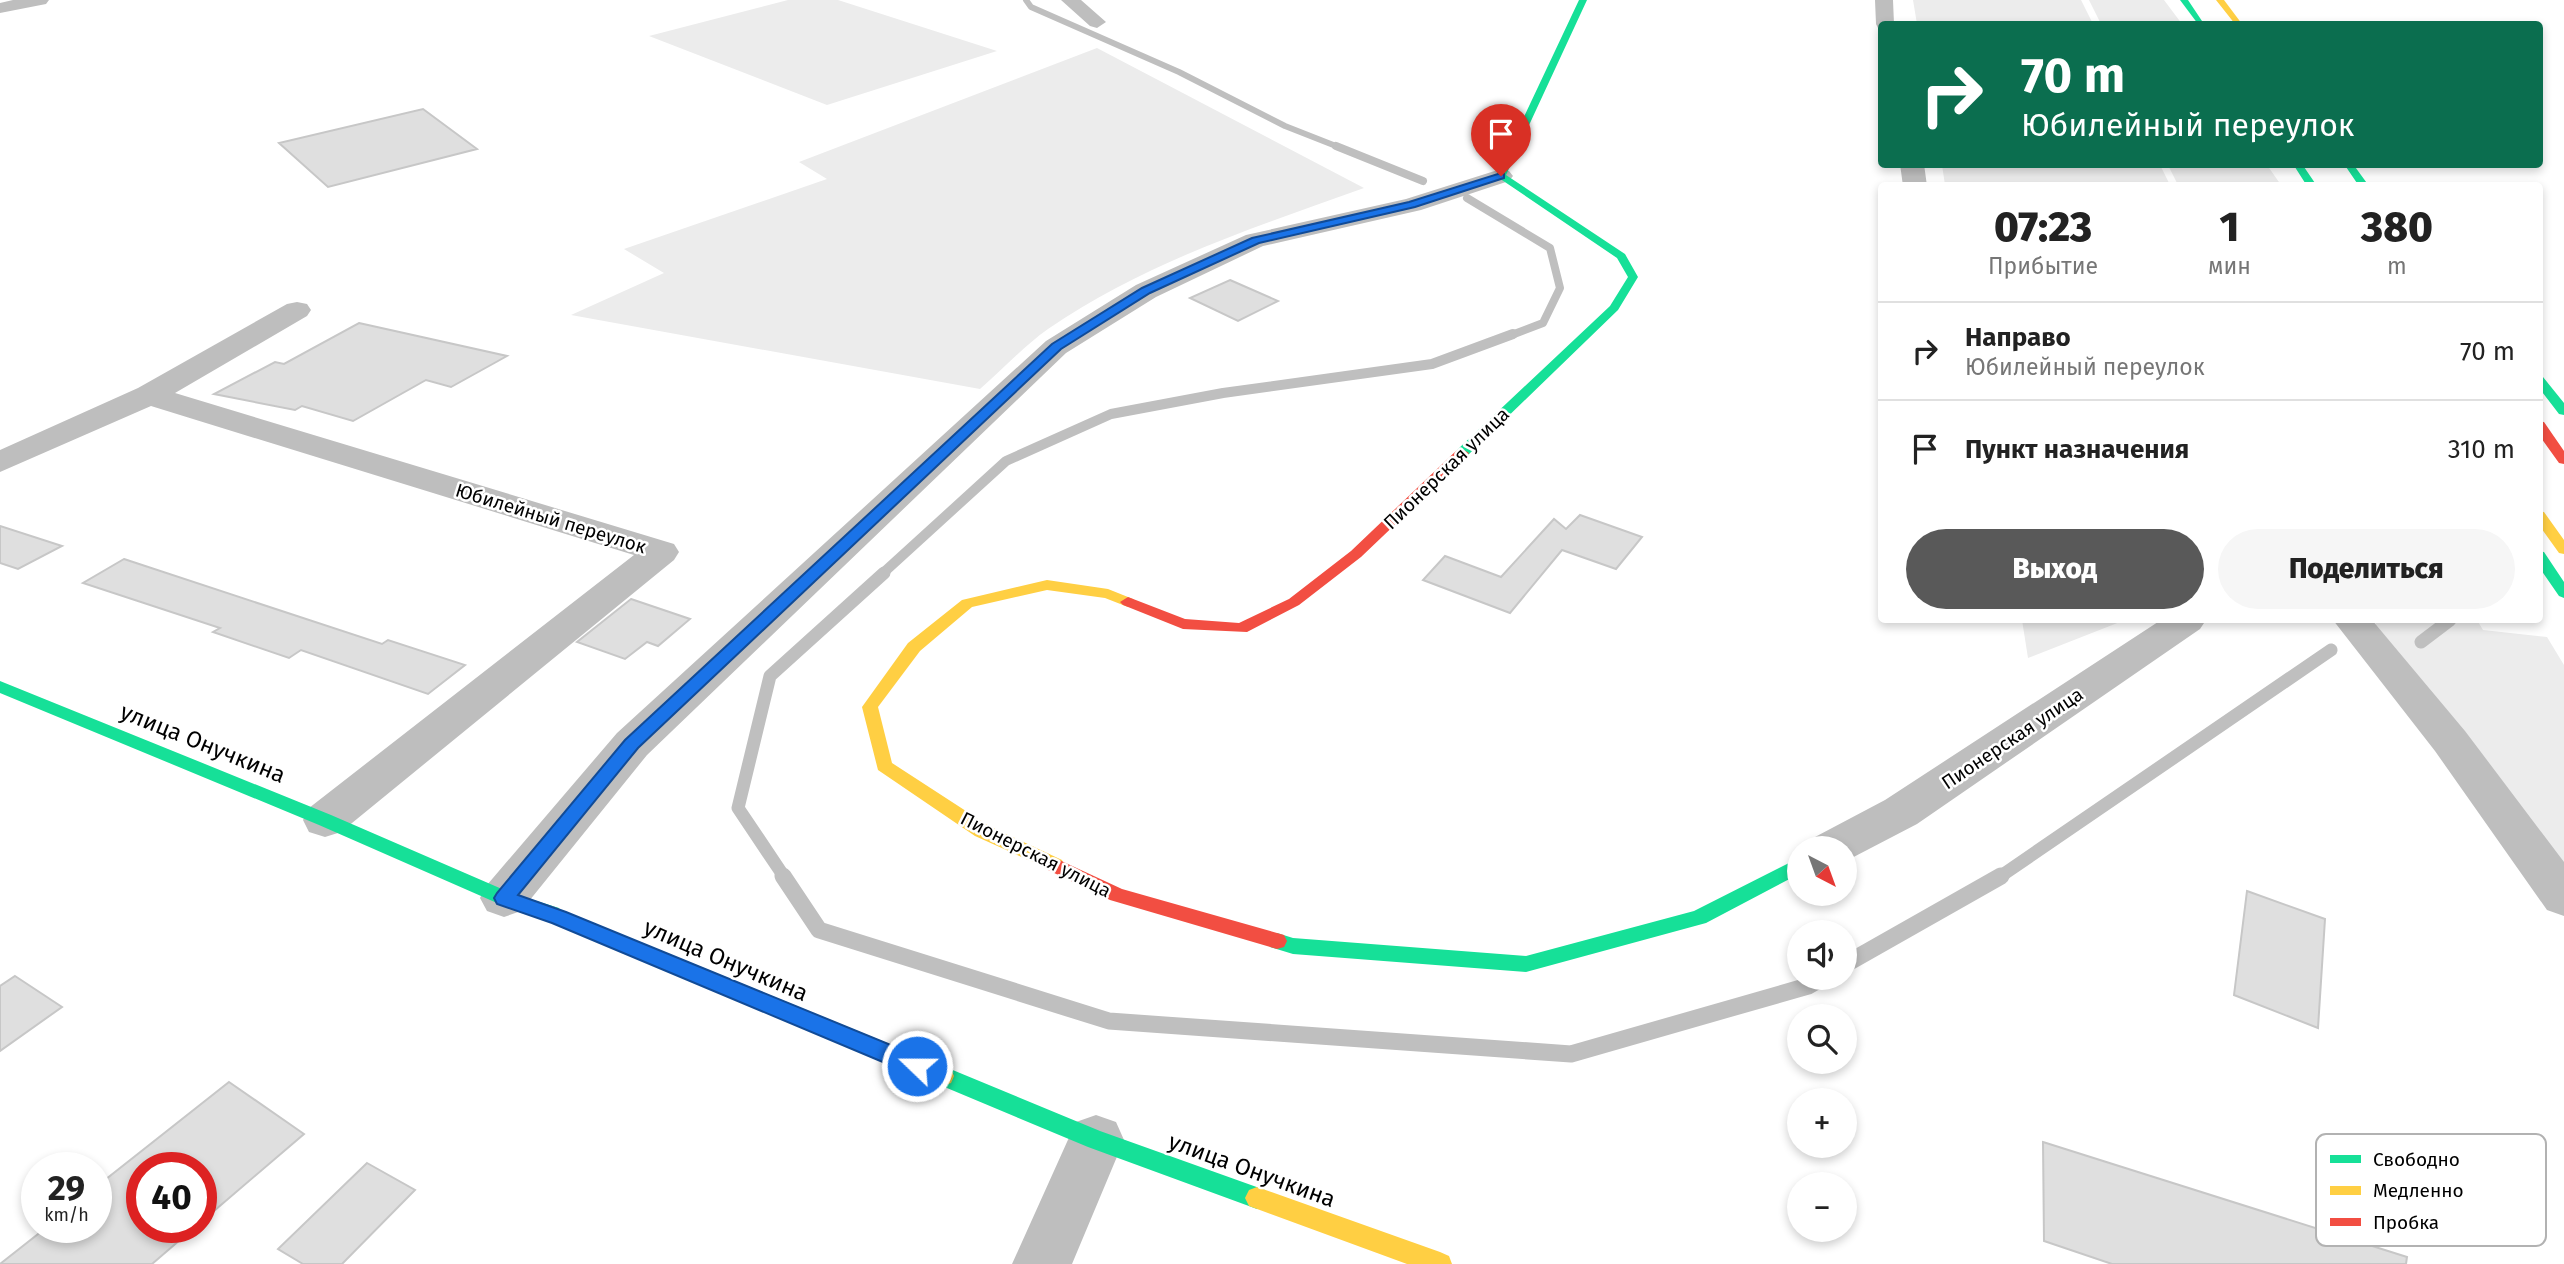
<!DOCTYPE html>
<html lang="ru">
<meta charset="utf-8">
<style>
:root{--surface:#fff;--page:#f6f6f6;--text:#222;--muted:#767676;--line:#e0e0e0;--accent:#595959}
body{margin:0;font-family:"Fira Sans",sans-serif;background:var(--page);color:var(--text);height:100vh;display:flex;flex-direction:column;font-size:26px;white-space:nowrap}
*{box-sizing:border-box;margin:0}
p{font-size:23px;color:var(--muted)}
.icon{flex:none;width:38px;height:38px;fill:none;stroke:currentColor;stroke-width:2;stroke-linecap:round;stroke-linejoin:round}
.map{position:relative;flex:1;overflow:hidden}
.drawer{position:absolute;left:1878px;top:182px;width:665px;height:441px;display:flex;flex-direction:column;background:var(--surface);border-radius:7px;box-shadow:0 4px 10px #0003}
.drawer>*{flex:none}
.guide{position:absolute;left:1878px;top:21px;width:665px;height:147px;border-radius:7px;box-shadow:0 4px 10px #0003;background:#0b6e4f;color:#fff;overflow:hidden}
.needle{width:46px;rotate:139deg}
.tools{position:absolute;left:1787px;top:836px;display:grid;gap:14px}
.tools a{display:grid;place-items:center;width:70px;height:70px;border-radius:50%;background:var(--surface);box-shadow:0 4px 10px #0003;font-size:35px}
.speed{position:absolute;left:21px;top:1152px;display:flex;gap:14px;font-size:35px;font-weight:700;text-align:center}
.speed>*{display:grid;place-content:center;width:91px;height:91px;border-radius:50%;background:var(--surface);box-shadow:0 4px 10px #0003;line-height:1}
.speed small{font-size:18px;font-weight:400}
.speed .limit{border:10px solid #d22;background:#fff;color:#111}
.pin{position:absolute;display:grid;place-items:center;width:60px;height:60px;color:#fff;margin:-72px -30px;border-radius:50% 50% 50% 0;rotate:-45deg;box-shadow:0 0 7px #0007}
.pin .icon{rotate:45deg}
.me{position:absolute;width:77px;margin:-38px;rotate:292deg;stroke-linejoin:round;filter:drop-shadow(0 0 5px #0008)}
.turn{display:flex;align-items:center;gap:24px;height:147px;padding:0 28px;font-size:32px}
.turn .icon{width:91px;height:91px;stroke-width:2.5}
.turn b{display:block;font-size:49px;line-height:60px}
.eta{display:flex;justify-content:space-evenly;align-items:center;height:119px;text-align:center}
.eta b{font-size:42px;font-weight:800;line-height:49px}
.cta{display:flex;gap:14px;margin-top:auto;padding:14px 28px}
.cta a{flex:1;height:80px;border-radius:42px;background:var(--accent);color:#fff;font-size:28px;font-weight:800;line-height:80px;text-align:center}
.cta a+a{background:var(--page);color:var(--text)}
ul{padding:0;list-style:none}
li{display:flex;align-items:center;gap:21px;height:98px;padding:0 28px;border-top:2px solid var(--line)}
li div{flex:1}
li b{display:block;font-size:26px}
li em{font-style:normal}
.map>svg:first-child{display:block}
</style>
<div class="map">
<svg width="2564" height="1264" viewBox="0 0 2564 1264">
<rect width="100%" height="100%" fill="#fff"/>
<path fill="#ececec" d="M788,0h50l159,51 -170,54 -178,-69z
M1913,0h168l12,24h-176z
M2089,0h75l18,24h-81z
M1097,48l267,140c-109,39 -220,75 -316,141 -24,17 -46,41 -68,60l-409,-74 93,-42 -40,-24 203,-70 -28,-17z
M1942,165h218l10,20h-225z
M2168,165h99l14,20h-103z
M2022,620h103l-97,38z
M2376,620h101l6,10 64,7 17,28v212l-189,-247z"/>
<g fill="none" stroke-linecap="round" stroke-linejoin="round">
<path stroke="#bfbfbf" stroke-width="6" d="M1026,0l5,7 148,65 106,54 56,22"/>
<path stroke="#bfbfbf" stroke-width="8" d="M1336,146l87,35
M1467,198l83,50 10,40 -17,35 -34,13"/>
<path stroke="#bfbfbf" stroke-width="10" d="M882,574l124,-113 105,-47 112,-21 209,-29 81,-30"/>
<path stroke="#bfbfbf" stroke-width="13" d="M2421,642l29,-22
M785,878l-47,-70 32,-132 114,-103
M1998,878l333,-228"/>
<path stroke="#bfbfbf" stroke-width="17" d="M783,876l36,54 290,91 462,33 237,-68 14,-8
M1844,965l157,-89"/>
</g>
<path fill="#dfdfdf" stroke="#c7c7c7" stroke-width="2" d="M423,109l54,40 -149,38 -49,-44z
M1230,280l48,21 -40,20 -48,-23z
M359,323l148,33 -56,31 -25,-7 -73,41 -51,-15 -7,4 -81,-16 61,-32 9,2z
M1580,515l62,22 -26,32 -54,-19 -52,63 -87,-33 22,-24 56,21 53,-58 12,10z
M0,526l62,20 -44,23 -18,-6z
M124,559l258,85 6,-4 77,25 -37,29 -127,-44 -12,8 -76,-26 7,-4 -137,-45z
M631,599l59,20 -32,27 -11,-4 -22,17 -48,-17z
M2247,891l78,28 -7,109 -84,-33z
M15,976l47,31 -62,44v-65z
M229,1082l75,52 -103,88v-55h-59v60h53l-43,37h-152l47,-37h49v-40z
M2043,1142l364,115 -1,7h-294l-68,-23z
M367,1163l48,27 -73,74h-39l-25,-15z"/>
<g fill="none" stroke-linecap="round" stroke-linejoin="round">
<path fill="#bebebe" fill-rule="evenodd" d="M13,0h36l-3,4 -46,9v-10z
M1061,0h20l25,22 -9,6 -7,-2z
M1875,0h18l1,24h-13v5l-3,-1 -2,-4z
M1900,164h24l3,22h-24z
M1501,169l8,2 4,5 -4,5 -88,29 -158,36 -107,51 -90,56 -419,402 -126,156 -17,6 -17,-6 -7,-13 7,-13 130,-152 429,-392 90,-56 110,-50 160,-36z
M297,302l10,2 4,6 -4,6 -132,77 499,151 5,8 -5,8 -333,272 -16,5 -16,-5 -6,-12 6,-12 325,-253 -483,-149 -151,66v-22l138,-62 149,-84z
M2161,620h45l-6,9 -283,195 -73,38v-13h-36l7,-12 70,-37z
M2333,620h39l93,111 99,131v54l-17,-6 -112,-159z
M1096,1115l20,7 8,18 -52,124h-60l64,-142z"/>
<path fill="#16e098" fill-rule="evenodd" d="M1579,0h8l-81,175 119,79 13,23 -20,33 -151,146h-10v-6l153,-144 18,-29 -11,-19 -121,-82z
M2180,0h8l16,24h-6z
M2293,164h9l15,22h-10z
M2344,164h9l16,22h-10z
M2539,376l4,1 21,26v12l-5,-1 -20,-26z
M2539,551l5,1 20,30v16l-5,-2 -20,-29z
M0,681l331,134 180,78 48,15 3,6 -3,6 -7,2 -55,-19 -178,-78 -319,-132z
M1799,858v16l-93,49 -180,49 -233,-18 -23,-7 -3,-6 3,-6 7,-2 16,5 233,18 168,-45z
M943,1066l157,65 165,59 4,8 -4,8 -8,3 -169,-62 -153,-64 -3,-7 3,-7z"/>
<path fill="#ffcf43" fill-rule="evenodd" d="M2216,0h8l18,24h-7z
M2539,511l5,1 20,28v14l-5,-1 -20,-28z
M1047,580l61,9 25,10 3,3 -8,5 -23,-9 -58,-8 -75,17 -52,44 -42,56 14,56 97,63 73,34 2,5 -2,5 -7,2 -80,-36 -97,-66 -16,-63 46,-64 54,-43z
M552,906l399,163 3,7 -3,7 -8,3 -8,-3 -390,-163 -3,-6 3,-6z
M1257,1187l183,65 9,4 3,8h-45l-158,-58 -4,-8 4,-8z"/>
<path fill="#f24e42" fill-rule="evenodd" d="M2539,421l5,1 20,29v13l-5,-1 -20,-28z
M1462,449l7,4 -2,3 -106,101 -62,48 -52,27 -64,-3 -60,-24 -3,-3 8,-5 57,22 54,4 50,-24 62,-48 106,-101z
M1055,858l67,31 155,44 7,2 3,6 -3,6 -7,2 -167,-49 -62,-30 -2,-5 2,-5z"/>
</g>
<path fill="#1a73e8" stroke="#114b97" stroke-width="2" d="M1501,173l3,1v4l-89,29 -156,36 -109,50 -89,56 -423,399 -120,147 48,17 359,147 3,7 -3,7 -8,3 -8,-3 -357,-150 -55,-19 -3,-6 3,-5 128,-153 427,-396 90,-56 110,-50 157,-36z"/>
<g text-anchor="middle" stroke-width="5" stroke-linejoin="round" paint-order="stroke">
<g font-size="19" fill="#000" stroke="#fff">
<text transform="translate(1446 468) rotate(-44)" y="7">Пионерская улица</text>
<text transform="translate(551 518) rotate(17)" y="7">Юбилейный переулок</text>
<text transform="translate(2012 738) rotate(-34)" y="7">Пионерская улица</text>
<text transform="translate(1036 854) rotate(27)" y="7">Пионерская улица</text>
</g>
<g font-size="23" fill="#000" stroke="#fff">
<text transform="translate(203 743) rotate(22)" y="8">улица Онучкина</text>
<text transform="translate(726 960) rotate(23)" y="8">улица Онучкина</text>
<text transform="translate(1252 1170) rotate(20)" y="8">улица Онучкина</text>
</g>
</g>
<rect x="2316" y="1134" width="230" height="112" rx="10" fill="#fff" stroke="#b2b2b2" stroke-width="2"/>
<rect x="2330" y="1155" width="31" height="8" fill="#16e098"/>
<rect x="2330" y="1186" width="31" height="9" fill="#ffcf43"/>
<rect x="2330" y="1218" width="31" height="8" fill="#f24e42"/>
<g font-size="19" fill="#000">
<text x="2373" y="1166">Свободно</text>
<text x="2373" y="1197">Медленно</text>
<text x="2373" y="1229">Пробка</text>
</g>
</svg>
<div class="tools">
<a><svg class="needle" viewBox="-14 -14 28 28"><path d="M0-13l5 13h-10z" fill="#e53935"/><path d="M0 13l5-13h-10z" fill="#767676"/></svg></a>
<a><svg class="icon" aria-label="sound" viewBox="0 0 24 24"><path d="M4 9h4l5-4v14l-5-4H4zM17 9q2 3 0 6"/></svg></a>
<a><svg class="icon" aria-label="search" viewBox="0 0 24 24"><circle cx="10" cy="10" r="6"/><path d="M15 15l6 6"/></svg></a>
<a>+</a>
<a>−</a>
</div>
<div class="speed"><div>29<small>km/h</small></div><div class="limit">40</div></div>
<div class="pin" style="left:1501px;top:176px;background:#d93025"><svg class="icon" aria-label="arrive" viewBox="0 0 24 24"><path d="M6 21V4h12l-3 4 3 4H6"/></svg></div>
<svg class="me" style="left:917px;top:1066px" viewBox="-20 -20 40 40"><circle r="17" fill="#1a73e8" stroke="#fff" stroke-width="3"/><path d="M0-11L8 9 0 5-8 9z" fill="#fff"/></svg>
<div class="guide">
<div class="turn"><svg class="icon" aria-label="right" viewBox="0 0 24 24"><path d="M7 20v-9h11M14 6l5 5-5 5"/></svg><div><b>70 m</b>Юбилейный переулок</div></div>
</div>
<section class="drawer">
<div class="eta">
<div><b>07:23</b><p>Прибытие</p></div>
<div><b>1</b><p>мин</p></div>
<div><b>380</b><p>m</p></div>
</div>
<ul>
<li><svg class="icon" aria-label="right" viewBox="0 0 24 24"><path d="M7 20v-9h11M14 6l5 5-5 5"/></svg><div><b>Направо</b><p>Юбилейный переулок</p></div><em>70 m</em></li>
<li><svg class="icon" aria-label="arrive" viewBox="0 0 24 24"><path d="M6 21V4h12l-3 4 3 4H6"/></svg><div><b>Пункт назначения</b></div><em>310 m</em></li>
</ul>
<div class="cta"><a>Выход</a><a>Поделиться</a></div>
</section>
</div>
